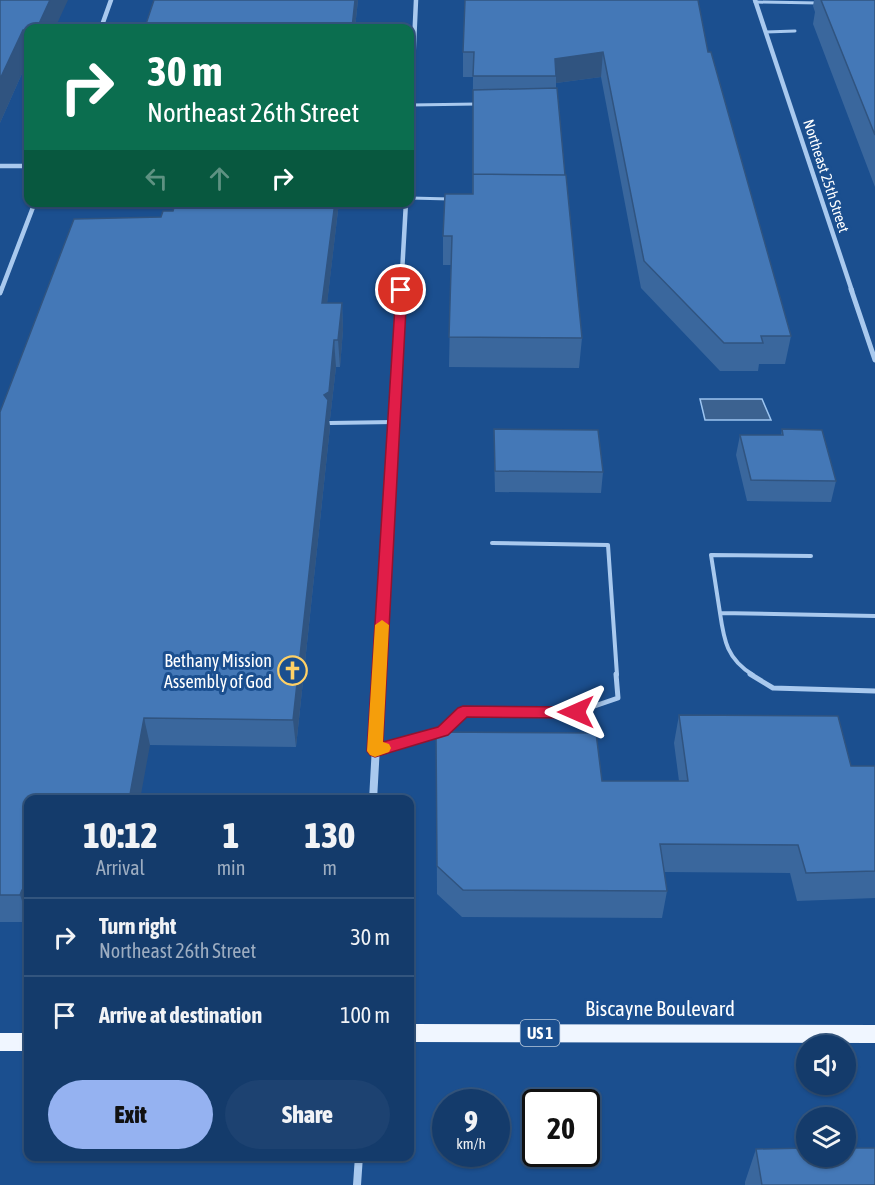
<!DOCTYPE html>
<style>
:root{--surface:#143b6b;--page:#1d4271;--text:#f1f3f6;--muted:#9dadc1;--line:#33557e;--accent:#95b2f1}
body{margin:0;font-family:"Asap Condensed",sans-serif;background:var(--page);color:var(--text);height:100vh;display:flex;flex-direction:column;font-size:22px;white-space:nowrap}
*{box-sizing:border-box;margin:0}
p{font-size:20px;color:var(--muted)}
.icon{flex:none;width:33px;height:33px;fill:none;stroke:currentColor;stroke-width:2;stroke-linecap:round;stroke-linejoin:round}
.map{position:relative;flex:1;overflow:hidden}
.sheet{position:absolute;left:24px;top:795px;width:390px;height:366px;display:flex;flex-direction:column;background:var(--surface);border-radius:12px;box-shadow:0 2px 4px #0004,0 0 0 2px var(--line)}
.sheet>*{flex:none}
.top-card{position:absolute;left:24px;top:24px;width:390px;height:183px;border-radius:12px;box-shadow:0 2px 4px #0004,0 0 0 2px var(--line);background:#0b6e4f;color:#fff;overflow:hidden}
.tools{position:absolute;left:796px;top:1035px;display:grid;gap:12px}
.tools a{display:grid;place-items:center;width:60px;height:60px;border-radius:50%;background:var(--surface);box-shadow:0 2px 4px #0004,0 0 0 2px var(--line);font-size:30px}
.speed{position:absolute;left:432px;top:1089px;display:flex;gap:12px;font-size:30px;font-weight:700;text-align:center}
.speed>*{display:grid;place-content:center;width:78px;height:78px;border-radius:50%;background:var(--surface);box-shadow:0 2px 4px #0004,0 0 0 2px var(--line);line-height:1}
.speed small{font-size:15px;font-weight:400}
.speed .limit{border:3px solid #111;border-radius:9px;background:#fff;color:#111}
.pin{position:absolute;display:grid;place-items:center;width:51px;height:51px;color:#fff;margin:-26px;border:3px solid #fff;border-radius:50%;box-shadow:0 2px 6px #0007}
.me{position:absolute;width:66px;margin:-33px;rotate:270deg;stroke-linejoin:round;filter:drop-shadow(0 0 4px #0008)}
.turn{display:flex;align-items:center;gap:21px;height:126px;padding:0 24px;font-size:27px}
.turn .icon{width:78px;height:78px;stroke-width:2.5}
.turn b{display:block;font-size:42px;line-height:51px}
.lanes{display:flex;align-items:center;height:57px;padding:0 24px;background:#0003;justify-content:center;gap:30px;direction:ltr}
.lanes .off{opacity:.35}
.eta{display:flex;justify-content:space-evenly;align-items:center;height:102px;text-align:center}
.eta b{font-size:36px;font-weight:800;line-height:42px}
.cta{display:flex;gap:12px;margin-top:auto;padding:12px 24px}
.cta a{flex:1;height:69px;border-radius:36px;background:var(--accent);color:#111;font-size:24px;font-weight:800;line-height:69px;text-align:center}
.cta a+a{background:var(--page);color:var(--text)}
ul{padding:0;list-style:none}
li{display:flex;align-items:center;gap:18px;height:78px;padding:0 24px;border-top:2px solid var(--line)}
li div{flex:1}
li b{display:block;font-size:22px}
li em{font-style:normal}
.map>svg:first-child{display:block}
</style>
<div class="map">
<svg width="875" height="1185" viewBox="0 0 875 1185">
<rect width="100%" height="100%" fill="#1b4f8f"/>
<path fill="#3c6290" stroke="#9cc4f0" stroke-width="1.5" d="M700,399h62l9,21h-66z"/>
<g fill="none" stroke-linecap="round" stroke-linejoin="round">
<path stroke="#a9c9ee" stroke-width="3" d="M755,2l64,1
M766,32l29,-1
M411,105l66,-1
M410,198l40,1"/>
<path stroke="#a9c9ee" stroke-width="4" d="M330,423l64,-1
M492,543l116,2 9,130
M720,613l-9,-58 100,1
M753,675c-26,-16 -29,-34 -33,-62l155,3"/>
<path stroke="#a9c9ee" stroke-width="5" d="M750,674l23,14 102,3
M375,751l68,-20 20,-19h114l41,-14 -2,-24"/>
<path stroke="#a9c9ee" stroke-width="4.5" d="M755,0l97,291
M101,28l10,-28
M410,134l6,-134
M0,166h28
M1,291l34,-89
M401,291l5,-89"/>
<path stroke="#a9c9ee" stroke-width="5" d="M851,289l24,71
M0,293l1,-4
M380,675l21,-386"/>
<path stroke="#a9c9ee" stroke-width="8" d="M373,800l7,-126
M357,1185l2,-29"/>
<path fill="#f0f6ff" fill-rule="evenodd" d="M410,1024l465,1v18l-465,-1z
M0,1033h28v18h-28z"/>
</g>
<path fill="#3a679d" d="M0,0l28,28v32l-28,63z
M154,0h204l-3,28h-210z
M814,0h61v187l-62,-163 2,-12 -2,-6z
M463,52h245l83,284 -6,28h-26l-1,7h-38l-79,-83 -40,-211 -45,6v5l26,250 -3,30 -130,-1 2,-102h-8v-29l29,-42 1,-117h-10z
M214,202h125l-12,101h15l1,27 -3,37h-4l-6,52 -1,1 1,7 -34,320 -146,-2 -122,55v122h-28v-510l161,-195 12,-6 40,-7z
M494,429l109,43 -2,21 -106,-1 -1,-42z
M782,429l54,52 -5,21 -84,-1 -11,-46 4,-20h41z
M679,715l172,51h24v132l-78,3 -7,-28 -126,-1 3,19 -5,27 -200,-1 -25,-23 -1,-162 166,49h77l-5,-38z
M756,1149l119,36h-130v-3z"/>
<path fill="#305480" d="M50,0h18l-13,28h-18z
M355,0h3l-3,28h-3z
M23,30l5,30 -28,63v-44z
M603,52l-2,25 -45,6v-7l-1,-17z
M335,202h4l-15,128 -2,-27z
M342,303l1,27 -3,37 -2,-27z
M334,340l2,27 -6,52 -1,1 1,7 -34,320 -3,-27 31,-325z
M144,718l6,27 -10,55h-11z
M22,890l6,18v10l-8,-23z"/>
<path fill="#4478b7" stroke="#305480" stroke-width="1.5" d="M0,0h50l-13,28h-9v2h-5l-23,49z
M154,0h201l-3,28h-57v-1h-150z
M465,0h233l10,52h3l80,284h-30l2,7h-39l-80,-82 -41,-209 -48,7 1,17h-83l1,-24h-11z
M821,0h54v135z
M557,88l8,87 -92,-1v2v-86z
M473,174l93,1 16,163 -133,-1 3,-101h-9l2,-42h28z
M214,202h121l-13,101h20l-4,37h-4l-5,52 -5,3 4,5 -35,320 -149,-2 -15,82h-101v90h-6l-2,5h-20v-483l74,-193 87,-2 2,-6h10l2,-7h38z
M494,429l104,1 5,42 -108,-1z
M782,429l40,1 14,51 -85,-1 -11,-45h43z
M679,715l159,1 13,50h24v105l-69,2 -8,-28 -138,-1 7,47 -204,-1 -26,-24 -1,-134 160,1 6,48h86z
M807,1148v8h39v-8h29v37h-113l-6,-36z"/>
<path fill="#e11d48" stroke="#92132f" stroke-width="1.5" d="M401,287l6,3 -24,452 55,-15 20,-19 5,-2 113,1 6,1 2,4 -2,4 -6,2 -109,-1 -19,18 -73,22 -5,-2 -3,-4 29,-461z"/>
<path fill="#f59e0b" d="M382,620l7,5 -6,117 6,2 2,4 -2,4 -14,5 -5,-2 -3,-4 8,-126z"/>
<defs>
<symbol id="church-ring" viewBox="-11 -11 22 22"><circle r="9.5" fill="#1b4f8f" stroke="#ffd166" stroke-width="1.5"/><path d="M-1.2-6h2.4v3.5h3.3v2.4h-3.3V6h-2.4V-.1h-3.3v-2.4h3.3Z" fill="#ffd166"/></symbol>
</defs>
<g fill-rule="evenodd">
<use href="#church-ring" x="276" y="654" width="33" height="33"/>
</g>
<g text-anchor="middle" stroke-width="6" stroke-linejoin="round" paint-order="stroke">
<g font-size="15" fill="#fff" stroke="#1b4f8f">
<text transform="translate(826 176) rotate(72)" y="5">Northeast 25th Street</text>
</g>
<rect fill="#1b4f8f" stroke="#bbcadd" stroke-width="1.5" x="520.5" y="1020" width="39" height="26" rx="4.5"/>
<g font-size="16" font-weight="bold" fill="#fff">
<text x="540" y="1039">US 1</text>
</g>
<g font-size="18" fill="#fff" stroke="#1b4f8f" text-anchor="end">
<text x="272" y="667">Bethany Mission<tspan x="272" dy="21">Assembly of God</tspan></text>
</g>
<g font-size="21" fill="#fff" stroke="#1b4f8f">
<text x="660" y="1016">Biscayne Boulevard</text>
</g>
</g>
</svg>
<div class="tools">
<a><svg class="icon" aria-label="sound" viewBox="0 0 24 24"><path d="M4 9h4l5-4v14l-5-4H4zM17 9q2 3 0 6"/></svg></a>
<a><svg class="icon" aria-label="layers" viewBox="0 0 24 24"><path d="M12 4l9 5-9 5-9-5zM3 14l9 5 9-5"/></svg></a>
</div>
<div class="speed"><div>9<small>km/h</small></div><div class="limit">20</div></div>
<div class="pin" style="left:401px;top:290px;background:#d93025"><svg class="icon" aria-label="arrive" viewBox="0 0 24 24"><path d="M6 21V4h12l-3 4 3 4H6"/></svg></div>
<svg class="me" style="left:576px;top:712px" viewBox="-20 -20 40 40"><path d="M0-17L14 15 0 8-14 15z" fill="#e11d48" stroke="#fff" stroke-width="4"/></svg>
<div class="top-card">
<div class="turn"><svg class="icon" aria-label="right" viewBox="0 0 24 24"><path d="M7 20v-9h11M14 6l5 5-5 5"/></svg><div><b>30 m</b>Northeast 26th Street</div></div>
<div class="lanes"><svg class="icon off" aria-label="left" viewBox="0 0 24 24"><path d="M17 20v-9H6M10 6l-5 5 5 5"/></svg><svg class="icon off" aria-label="ahead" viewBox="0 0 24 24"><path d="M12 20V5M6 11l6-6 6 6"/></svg><svg class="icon" aria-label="right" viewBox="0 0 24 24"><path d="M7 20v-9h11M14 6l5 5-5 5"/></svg></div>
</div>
<section class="sheet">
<div class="eta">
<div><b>10:12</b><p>Arrival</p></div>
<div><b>1</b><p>min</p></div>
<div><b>130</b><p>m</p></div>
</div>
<ul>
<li><svg class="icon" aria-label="right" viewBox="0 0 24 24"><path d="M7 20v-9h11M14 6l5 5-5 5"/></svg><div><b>Turn right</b><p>Northeast 26th Street</p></div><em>30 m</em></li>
<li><svg class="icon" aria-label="arrive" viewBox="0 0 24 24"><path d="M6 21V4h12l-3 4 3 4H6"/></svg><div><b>Arrive at destination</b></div><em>100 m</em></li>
</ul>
<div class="cta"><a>Exit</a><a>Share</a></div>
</section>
</div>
